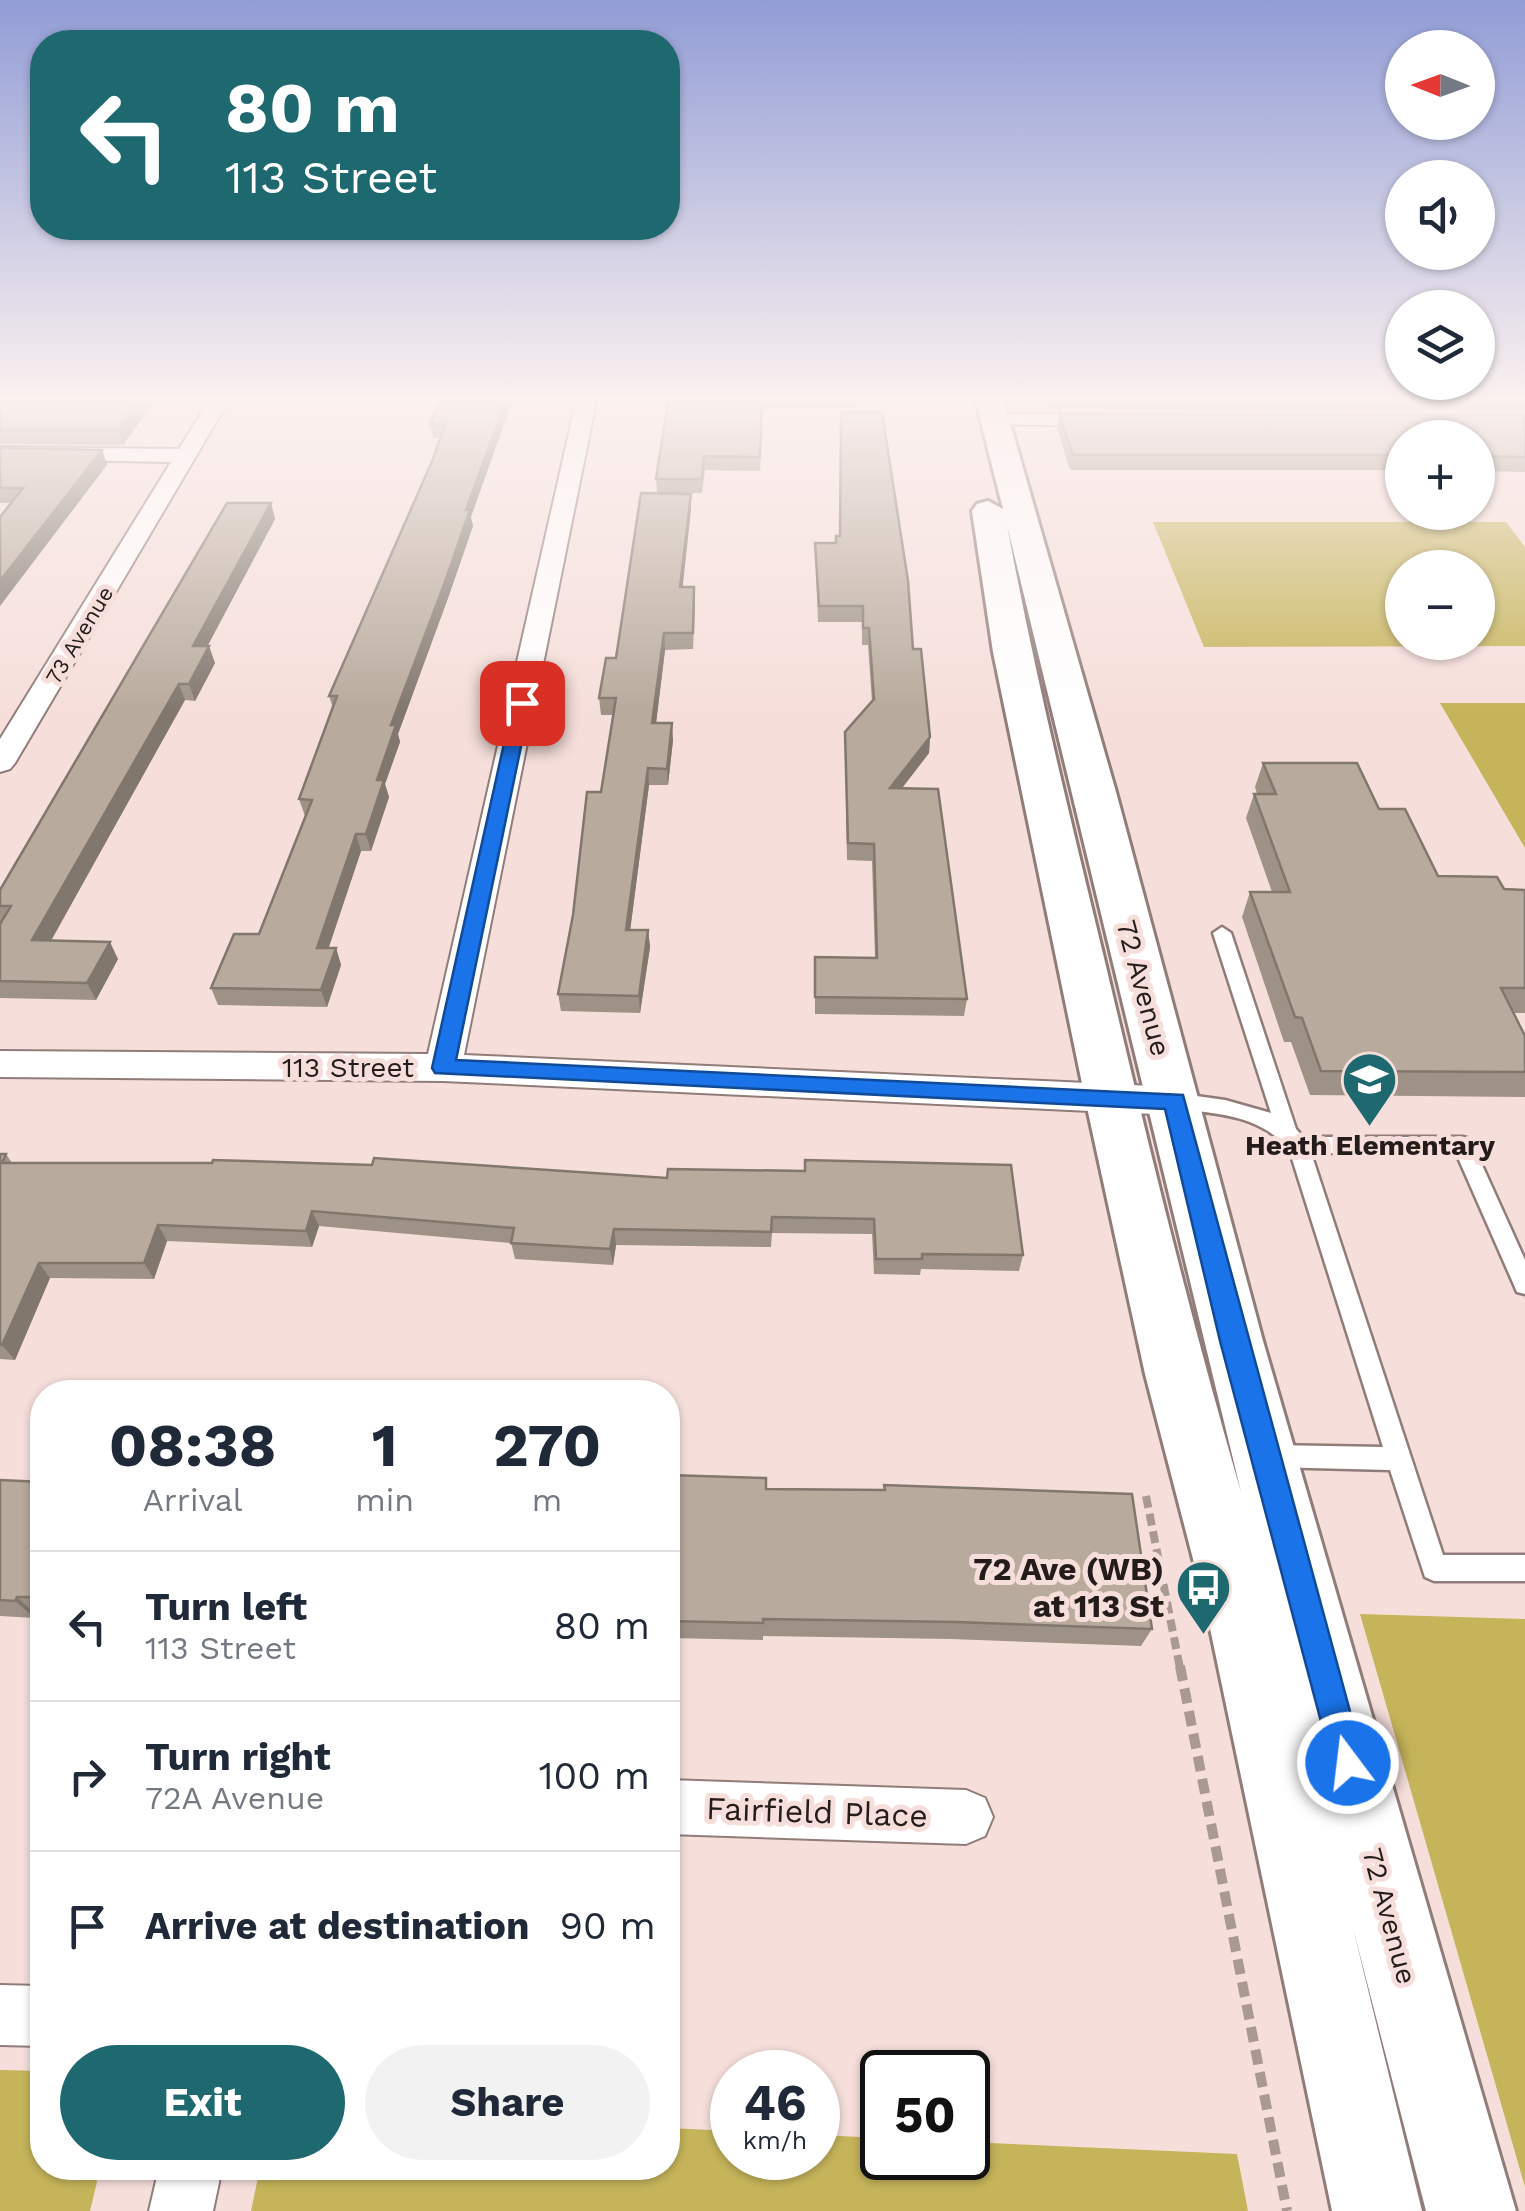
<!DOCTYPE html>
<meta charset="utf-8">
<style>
:root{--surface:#fff;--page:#f2f2f3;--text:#1f2937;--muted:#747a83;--line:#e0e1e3;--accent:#1d696f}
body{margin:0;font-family:"Work Sans",sans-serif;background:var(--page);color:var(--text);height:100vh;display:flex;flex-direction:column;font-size:38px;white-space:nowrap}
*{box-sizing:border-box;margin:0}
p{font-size:32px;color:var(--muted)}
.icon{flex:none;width:55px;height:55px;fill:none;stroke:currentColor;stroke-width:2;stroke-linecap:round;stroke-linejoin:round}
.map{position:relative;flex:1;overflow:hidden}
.sheet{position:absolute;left:30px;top:1380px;width:650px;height:800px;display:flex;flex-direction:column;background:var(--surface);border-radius:40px;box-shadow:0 2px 8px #0004}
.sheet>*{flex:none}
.banner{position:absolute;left:30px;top:30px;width:650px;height:210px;border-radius:40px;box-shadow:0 2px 8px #0004;background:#1d696f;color:#fff;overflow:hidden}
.needle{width:65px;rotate:271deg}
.fabs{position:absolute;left:1385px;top:30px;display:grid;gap:20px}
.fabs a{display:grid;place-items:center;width:110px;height:110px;border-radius:50%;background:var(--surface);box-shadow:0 2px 8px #0004;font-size:50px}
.speed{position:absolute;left:710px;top:2050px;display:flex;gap:20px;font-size:50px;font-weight:700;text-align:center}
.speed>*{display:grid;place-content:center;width:130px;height:130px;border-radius:50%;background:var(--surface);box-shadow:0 2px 8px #0004;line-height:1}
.speed small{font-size:25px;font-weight:400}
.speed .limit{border:5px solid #111;border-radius:15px;background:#fff;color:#111}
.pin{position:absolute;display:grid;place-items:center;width:85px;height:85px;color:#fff;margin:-42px;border-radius:20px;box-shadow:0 5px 15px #0006}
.me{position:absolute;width:110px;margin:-55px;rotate:345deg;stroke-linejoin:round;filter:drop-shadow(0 0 8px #0008)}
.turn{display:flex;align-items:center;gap:35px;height:210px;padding:0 30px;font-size:45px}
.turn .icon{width:130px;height:130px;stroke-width:2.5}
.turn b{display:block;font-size:70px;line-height:85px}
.eta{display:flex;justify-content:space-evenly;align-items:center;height:170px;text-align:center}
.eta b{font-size:60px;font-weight:700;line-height:70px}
.cta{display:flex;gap:20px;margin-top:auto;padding:20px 30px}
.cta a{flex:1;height:115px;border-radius:60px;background:var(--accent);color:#fff;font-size:40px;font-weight:700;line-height:115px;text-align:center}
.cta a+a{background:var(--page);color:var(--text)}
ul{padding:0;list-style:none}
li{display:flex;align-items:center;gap:30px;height:150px;padding:0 30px;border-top:2px solid var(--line)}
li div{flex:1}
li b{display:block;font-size:38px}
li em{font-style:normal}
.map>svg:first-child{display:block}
</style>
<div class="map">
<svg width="1525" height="2211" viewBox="0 0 1525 2211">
<rect width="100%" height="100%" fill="#f6dfdb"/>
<path fill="#c5b45a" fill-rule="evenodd" d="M1153,522h353l19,25v99l-321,1zM1402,568h76v74h-76z
M1440,703h85v145z
M1360,1614l165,5v568z
M0,2070l42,1v97h51l4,14 -7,29h-90z
M668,2128l64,3v27h86v-23l64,3v20h86v-16l269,12 11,57h-997l9,-43h408z"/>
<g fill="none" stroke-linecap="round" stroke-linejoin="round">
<defs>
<path id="lane" d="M1222,927l9,6 65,196 7,8h160l7,2 3,6 52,115v34l-8,-2 -3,-7 -58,-132h-145l132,402h82v26h-91l-9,-4 -35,-107 -119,-3 -9,-3 -3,-8 3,-8 9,-3 112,2 -94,-298c-30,-34 -72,-36 -114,-40l-10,-8 10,-8 50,7 46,13 -58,-180z"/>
<path id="street" d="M208,402h20l-213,361 -5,6 -10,3v-33l171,-277 -171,-3v-12l179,2z
M576,402h20l-132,653 711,32 13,4 6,10 -6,10 -13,4 -732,-34 -443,-4v-26l428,3z
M993,414h113l10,6 -10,6 -120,-2 -3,-4 3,-4z
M668,1780l298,10 19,8 8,19 -8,19 -19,8 -298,-10z
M0,1985l42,1v60l-42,-1z
M159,2168h63l-9,43h-64z"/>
<path id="secondary" d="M976,402h28l112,390 147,549 253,870h-90l-73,-283 69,283h-90l-126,-602 -61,-235 -60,-276 -92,-446 -21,-141 5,-7 11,-3 15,8zM1007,525l234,967c-51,-175 -94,-352 -136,-530 -35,-145 -71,-290 -98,-437z"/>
</defs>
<use href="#lane" stroke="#907c78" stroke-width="5"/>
<use href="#street" stroke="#907c78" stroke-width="4"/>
<use href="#secondary" stroke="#907c78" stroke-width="6"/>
<path stroke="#a99894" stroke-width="8" stroke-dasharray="12 6" stroke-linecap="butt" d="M1146,1496l34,172"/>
<path stroke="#a99894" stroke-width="10" stroke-dasharray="15 8" stroke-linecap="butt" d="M1180,1666l107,545"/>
<use href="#lane" fill="#fff" fill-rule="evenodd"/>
<use href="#street" fill="#fff" fill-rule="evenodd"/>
<use href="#secondary" fill="#fff" fill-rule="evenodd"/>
</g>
<path fill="#9e9286" d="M0,402h154l-31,43 -123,-1z
M440,402l33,124 -25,72 -50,136 2,8 -15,42 4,13 -18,54h-10l-33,97h8l5,17 -14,42 -109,-2 -7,-17 48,-54 46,-118 -6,-17 34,-91 -4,-12 104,-237 7,-21h-7l-3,-14z
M668,402h187v6l-92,1 -3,62 -55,-1 -3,23h-45l-1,-14z
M1048,402h477v8h-474z
M1059,414l466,2v56l-47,-1v-33h-76v32h-332l-13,-42z
M0,448l102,2 5,15 -96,38h-11z
M691,494v15l-9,78 13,16 -2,46 -28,1 -9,73 17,17 -5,45h-19l-19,145h18l2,17 -10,66 -79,-2 -3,-17 43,-202 13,-77h-13l-2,-17z
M271,503l4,16 -68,127 8,17 -20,38 -10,-1 -134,240 67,19 -22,41 -96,-2v-108z
M815,543h21l77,106 17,88 -1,16 -27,35 65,211 -3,17 -149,-2v-57l60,1 -3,-97 -25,-1 -2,-111v-17l27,-30 -4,-57h-6v-23h-44z
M1263,763l116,46 59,67 66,13 21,1v123h-12l12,23v61l-215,-2 -19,-53h-7l-42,-125 8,-25h22l-26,-74 8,-24h3l-2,-7z
M0,1154h6l6,9 655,15 1,-9 355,86 -4,16 -98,-2 -1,6 -46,-1 -2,-40 -100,-1 -1,14 -155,-2 -3,20 -98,-6 -4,-16 -192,-17 -7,21 -145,-6 -13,38 -104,-1 -35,82 -15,-1z
M668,1475l98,14 118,1v-5l268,144 -11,17 -190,-7 -188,-3v4l-95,-2z
M0,1480l42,2v133h-6l-1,3 -35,-2z"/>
<path fill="#81776d" d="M138,402h16l-31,43 -5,-15z
M505,402h7l-41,115 2,9 -25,72 -50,136 2,8 -15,42 4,13 -18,54 -5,-17 11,-54 14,-55z
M102,450l5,15 -107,141v-25z
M691,494v15l-10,94 -1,-16z
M271,503l4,16 -76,143 -6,-16z
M664,633l1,17 -11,90 -2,-17z
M209,646l6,17 -20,38 -6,-17z
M179,684l6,16 -143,257 -10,-17z
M672,723l1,17 -5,45 -1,-16z
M930,737l-1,16 -40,52 1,-17z
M648,768l1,17 -21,162 -2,-17z
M356,834l5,17 -38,114 -6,-17z
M648,930l2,17 -10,66 -1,-17z
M110,942l8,17 -22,41 -9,-17z
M336,948l5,17 -14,42 -6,-17z
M312,1211l7,15 -7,21 -6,-16z
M158,1225l9,16 -13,38 -10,-16z
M614,1229l2,16 -3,20 -3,-16z
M39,1263l11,15 -35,82 -13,-15z
M17,1597l19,18 -1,3 -20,-17z"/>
<path fill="#b8aa9c" stroke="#81776d" stroke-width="2.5" d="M0,402h138l-20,28h-118z
M440,402h65l-39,108h4l-25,72 -54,143h5l-19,55h7l-18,54h-10l-39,114h19l-15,42 -110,-2 23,-54h25l53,-134 -13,-1 38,-103h-8l104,-237 12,-35h-15z
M668,402h94l-2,55 -56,-1 -2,23h-46z
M841,412h41l26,169 5,68h8l9,88 -40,51 48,1 29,210 -152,-2v-40l62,1 -3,-114 -26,-1 -3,-111 29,-33 -5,-71h-6v-22h-44l-4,-63h21v-7h4z
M1059,414l466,1v42l-47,-1v-18h-76v17h-329z
M0,448l102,2 -102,131v-64l23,-29h-23z
M641,493l50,1 -11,93h14l-1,46h-29l-12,90h20l-5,46 -19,-1 -22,162h22l-9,66 -81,-2 15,-79 14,-123h14l15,-94h-17l7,-40h10z
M227,503h44l-78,143h16l-20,38h-10l-147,256 78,2 -23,41 -87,-2v-57l11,-18h-11v-16z
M1263,763h94l22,46h26l33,67 59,1 7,12 21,1v98h-24l24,48v36l-204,-1 -19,-53 -7,-1 -45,-125h40l-36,-98h22z
M0,1154h6l-4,9h210l1,-3 159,5 2,-7 293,20 1,-9 137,2v-11l206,5 12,90 -101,-1v5h-46l-2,-40 -102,-2 -1,15 -157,-3 -4,20 -99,-6 3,-15 -202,-17 -6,20 -148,-6 -14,38h-105l-37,82h-2z
M668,1475l98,3v11l119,1 -1,-5 248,9 20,135 -196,-7 -193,-3v4l-95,-2z
M0,1480l42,2v115h-25l-2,4 -15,-1z"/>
<linearGradient id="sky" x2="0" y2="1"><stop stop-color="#929dd6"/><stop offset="0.56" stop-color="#fbf1ef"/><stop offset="1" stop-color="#fbf1ef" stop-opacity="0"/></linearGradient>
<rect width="1525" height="712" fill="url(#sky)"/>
<path fill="#1a73e8" stroke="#114b97" stroke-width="2.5" d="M522,698l8,5 -74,357 727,35 181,668 -4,11 -12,5 -11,-5 -5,-11 -112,-422 -55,-232 -730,-36 -3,-5 81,-365z"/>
<defs>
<symbol id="school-pin" viewBox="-11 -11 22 30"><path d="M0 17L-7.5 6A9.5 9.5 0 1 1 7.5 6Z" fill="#1d696f" stroke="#f6dfdb"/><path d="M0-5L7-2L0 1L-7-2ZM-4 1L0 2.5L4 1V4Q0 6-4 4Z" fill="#fff"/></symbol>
<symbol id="bus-pin" viewBox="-11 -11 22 30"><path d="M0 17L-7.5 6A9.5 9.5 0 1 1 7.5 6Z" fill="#1d696f" stroke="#f6dfdb"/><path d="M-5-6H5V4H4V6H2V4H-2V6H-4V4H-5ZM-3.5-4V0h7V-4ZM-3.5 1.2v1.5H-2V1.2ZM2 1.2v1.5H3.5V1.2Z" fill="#fff"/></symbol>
</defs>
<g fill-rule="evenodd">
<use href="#school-pin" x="1338" y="1048" width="63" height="86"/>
<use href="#bus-pin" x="1172" y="1556" width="63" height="86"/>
</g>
<g text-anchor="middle" stroke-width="10" stroke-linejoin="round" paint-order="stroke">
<g font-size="22" fill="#241c1a" stroke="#f6dfdb">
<text transform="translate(79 635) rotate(-59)" y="8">73 Avenue</text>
</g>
<g font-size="28" fill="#241c1a" stroke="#f6dfdb">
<text transform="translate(1144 988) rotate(75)" y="10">72 Avenue</text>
<text x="348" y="1077">113 Street</text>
<text transform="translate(1390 1916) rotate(75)" y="10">72 Avenue</text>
</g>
<g font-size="28" font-weight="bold" fill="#241c1a" stroke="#f6dfdb">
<text x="1370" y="1155">Heath Elementary</text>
</g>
<g font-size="32" font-weight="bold" fill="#241c1a" stroke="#f6dfdb" text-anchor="end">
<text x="1164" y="1580">72 Ave (WB)<tspan x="1164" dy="37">at 113 St</tspan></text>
</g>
<g font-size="32" fill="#241c1a" stroke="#f6dfdb">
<text transform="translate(817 1812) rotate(2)" y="11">Fairfield Place</text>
</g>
</g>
</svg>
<div class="fabs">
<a><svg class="needle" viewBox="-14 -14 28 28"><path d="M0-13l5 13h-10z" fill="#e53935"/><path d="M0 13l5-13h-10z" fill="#747a83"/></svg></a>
<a><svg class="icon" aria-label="sound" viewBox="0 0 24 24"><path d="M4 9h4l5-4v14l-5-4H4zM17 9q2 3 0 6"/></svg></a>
<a><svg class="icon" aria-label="layers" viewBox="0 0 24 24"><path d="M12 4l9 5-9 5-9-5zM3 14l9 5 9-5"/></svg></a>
<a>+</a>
<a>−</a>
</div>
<div class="speed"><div>46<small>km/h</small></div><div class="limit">50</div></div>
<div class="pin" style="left:522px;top:703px;background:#d93025"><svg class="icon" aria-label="arrive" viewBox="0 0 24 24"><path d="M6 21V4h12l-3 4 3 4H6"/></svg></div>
<svg class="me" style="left:1348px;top:1763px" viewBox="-20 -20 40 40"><circle r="17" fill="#1a73e8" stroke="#fff" stroke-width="3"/><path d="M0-11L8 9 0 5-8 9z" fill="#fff"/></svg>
<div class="banner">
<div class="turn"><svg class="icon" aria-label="left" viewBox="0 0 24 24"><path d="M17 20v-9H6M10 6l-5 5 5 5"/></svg><div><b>80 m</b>113 Street</div></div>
</div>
<section class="sheet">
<div class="eta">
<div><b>08:38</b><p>Arrival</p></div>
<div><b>1</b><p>min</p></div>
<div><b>270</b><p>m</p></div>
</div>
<ul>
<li><svg class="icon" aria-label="left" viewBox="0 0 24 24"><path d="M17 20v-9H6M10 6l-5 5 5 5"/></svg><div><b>Turn left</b><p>113 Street</p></div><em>80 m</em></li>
<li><svg class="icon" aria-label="right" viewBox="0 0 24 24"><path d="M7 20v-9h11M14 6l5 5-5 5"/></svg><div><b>Turn right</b><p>72A Avenue</p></div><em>100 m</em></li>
<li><svg class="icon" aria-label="arrive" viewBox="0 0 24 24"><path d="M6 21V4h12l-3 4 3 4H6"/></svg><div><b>Arrive at destination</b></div><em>90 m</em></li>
</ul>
<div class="cta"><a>Exit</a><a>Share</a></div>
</section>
</div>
